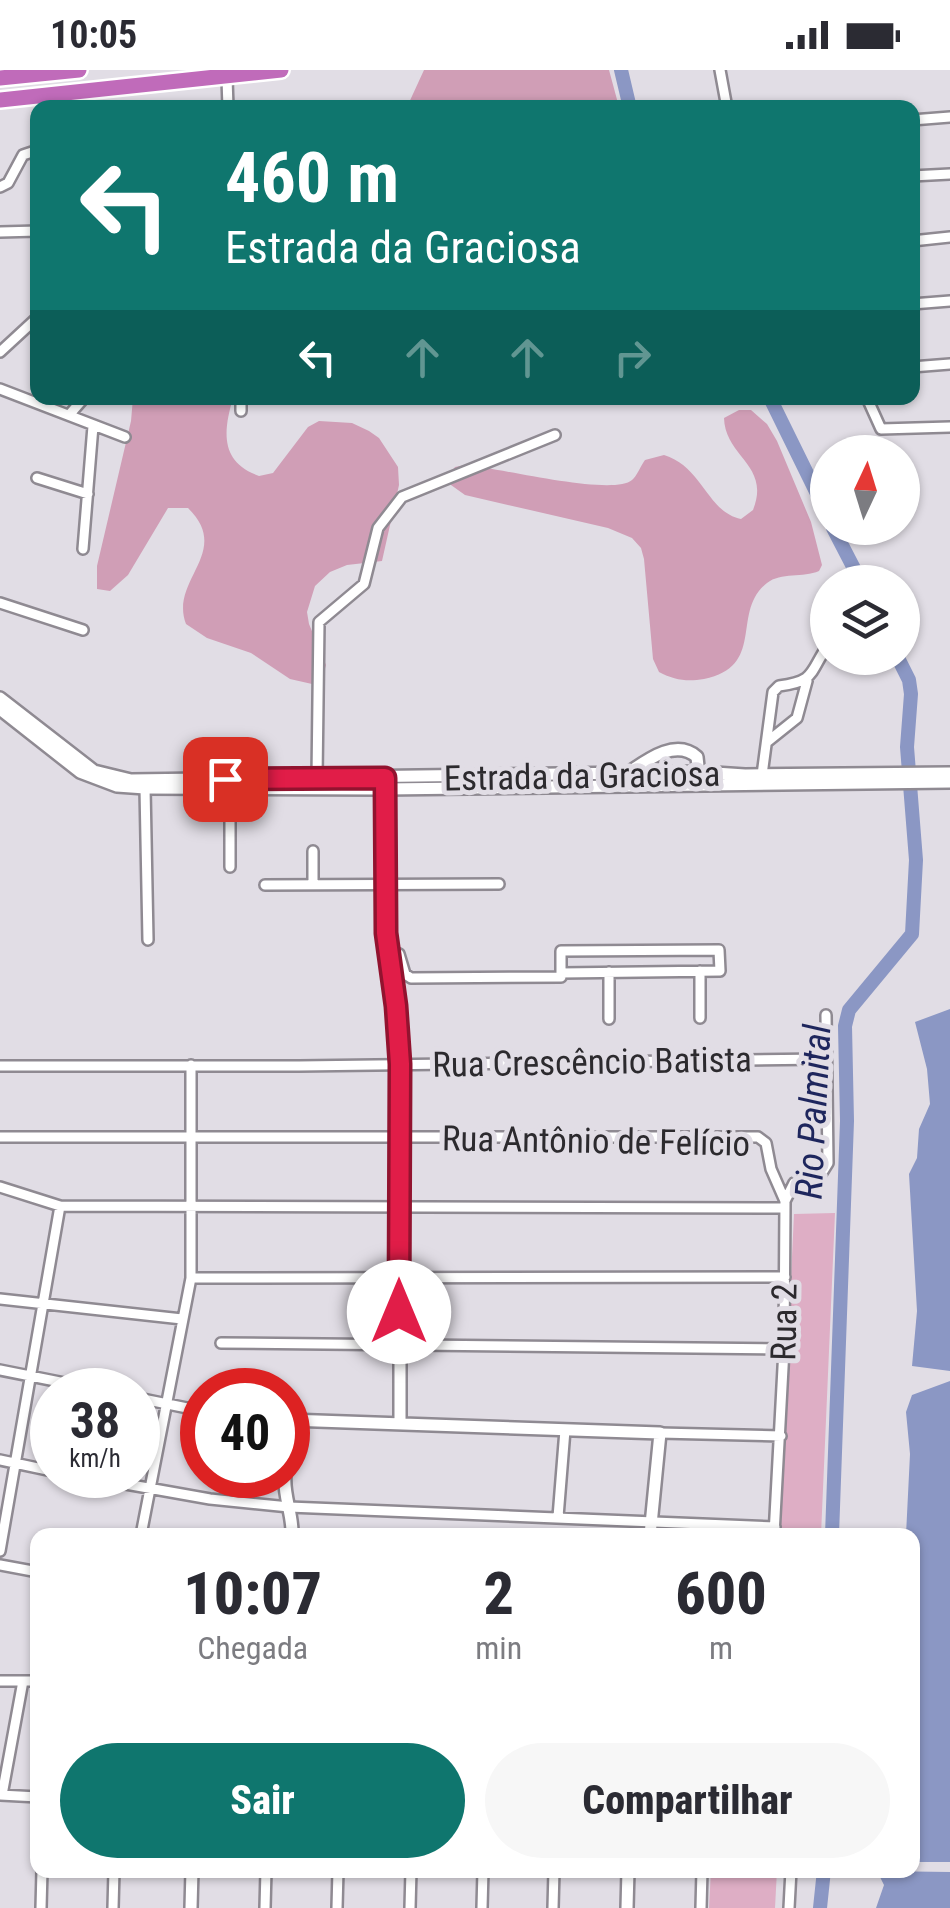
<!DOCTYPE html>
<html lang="pt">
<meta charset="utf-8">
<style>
:root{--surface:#fff;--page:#f7f7f7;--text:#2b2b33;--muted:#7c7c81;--accent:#0f766e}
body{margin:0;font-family:"Roboto Condensed",sans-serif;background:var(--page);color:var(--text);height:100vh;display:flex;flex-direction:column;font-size:38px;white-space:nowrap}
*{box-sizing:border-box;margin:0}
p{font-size:32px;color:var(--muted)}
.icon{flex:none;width:55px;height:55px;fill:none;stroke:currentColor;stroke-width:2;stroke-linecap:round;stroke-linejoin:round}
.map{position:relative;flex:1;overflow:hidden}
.drawer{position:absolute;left:30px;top:1458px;width:890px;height:350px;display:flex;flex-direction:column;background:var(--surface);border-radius:20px;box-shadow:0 2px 8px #0004}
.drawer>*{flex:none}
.top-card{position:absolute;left:30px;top:30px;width:890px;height:305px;border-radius:20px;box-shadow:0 2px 8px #0004;background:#0f766e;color:#fff;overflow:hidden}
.needle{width:65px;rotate:4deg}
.fabs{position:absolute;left:810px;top:365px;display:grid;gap:20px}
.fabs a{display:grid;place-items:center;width:110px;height:110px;border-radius:50%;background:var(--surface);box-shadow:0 2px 8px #0004;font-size:50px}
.speed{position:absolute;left:30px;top:1298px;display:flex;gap:20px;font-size:50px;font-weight:700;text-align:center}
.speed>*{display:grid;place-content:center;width:130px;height:130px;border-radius:50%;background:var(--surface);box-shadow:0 2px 8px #0004;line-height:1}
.speed small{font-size:25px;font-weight:400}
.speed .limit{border:15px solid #d22;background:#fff;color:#111}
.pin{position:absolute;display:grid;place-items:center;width:85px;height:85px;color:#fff;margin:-42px;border-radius:20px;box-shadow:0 5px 15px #0006}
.me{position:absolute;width:110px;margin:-55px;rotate:0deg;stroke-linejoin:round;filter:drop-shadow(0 0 8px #0008)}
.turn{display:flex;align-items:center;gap:35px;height:210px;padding:0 30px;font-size:45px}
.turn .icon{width:130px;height:130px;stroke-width:2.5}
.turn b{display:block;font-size:70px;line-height:85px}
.lanes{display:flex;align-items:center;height:95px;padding:0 30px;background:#0003;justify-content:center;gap:50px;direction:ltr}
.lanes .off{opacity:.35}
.eta{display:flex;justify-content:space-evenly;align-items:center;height:170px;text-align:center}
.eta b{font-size:60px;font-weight:800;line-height:70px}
.primary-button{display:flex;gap:20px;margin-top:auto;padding:20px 30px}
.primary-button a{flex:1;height:115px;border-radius:60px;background:var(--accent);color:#fff;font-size:40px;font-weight:800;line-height:115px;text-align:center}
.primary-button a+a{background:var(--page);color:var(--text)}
.status{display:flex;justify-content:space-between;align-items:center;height:70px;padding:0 50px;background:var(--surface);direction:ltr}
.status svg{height:28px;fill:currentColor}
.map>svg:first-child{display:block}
</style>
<div class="status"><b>10:05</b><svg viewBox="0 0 49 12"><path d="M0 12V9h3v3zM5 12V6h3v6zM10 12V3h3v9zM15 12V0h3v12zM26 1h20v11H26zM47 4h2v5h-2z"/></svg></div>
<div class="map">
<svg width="950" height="1838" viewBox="0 0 950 1838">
<rect width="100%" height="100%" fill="#e1dde5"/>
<path fill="#deaec5" d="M835,1143l-14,322h-42l15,-321z
M711,1800h66l-2,38h-66z"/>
<path fill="#d09eb6" d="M424,0h185l10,37h-212z
M133,328h100c-10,34 -13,64 26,78l14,-3 35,-46 11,-6 33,2 17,8 10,7 19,29 1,18 -17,76 -35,4 -17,7 -15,14 -8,26 2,12 17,41 -4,14 -10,5 -22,-5 -39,-26 -44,-15 -21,-14c-17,-44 47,-72 2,-116h-20l-40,67 -18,16 -13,-2v-23l34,-145z
M739,340h12l16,14 10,17 34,81 11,43 -3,6c-16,7 -38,1 -52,12 -37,29 0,83 -63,96 -17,3 -30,1 -45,-7l-6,-13 -9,-100 -3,-11 -9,-10 -24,-10 -143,-33 -14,-10 -3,-9 7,-9 10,-2c31,2 147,32 167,15 5,-4 9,-15 13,-20l19,-5c39,12 43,57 77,64l12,-9c18,-45 -28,-53 -29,-92z"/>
<path fill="#8b97c4" d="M950,939v362l-38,-5 5,-55 -8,-137 8,-16 2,-29 11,-25 -3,-35 -12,-47z
M950,1311v481h-37l-1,-327h-6l4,-81 -4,-42 6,-17z
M877,1801l73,1v36h-74l8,-23z"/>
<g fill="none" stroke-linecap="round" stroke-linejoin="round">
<path stroke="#8b97c4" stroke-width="14" d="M621,0l9,38
M770,328l58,118
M833,458l28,54
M832,1465l15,-414 -2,-95 4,-16 63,-76 4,-74 -9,-113 4,-53 -2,-14 -11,-22
M820,1838l4,-38"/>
<defs>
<path id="street" d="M720,0l7,38
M227,8l1,30
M912,50l38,-3
M912,106l38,-2
M0,117l8,-4 15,-28 15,-5
M0,162l38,-1
M912,171l38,-4
M912,234l38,-3
M0,282l38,-35
M912,297l38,-3
M0,319l125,48
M241,328v13
M867,328l14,31 69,-2
M69,345l15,-17
M37,408l51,16
M83,479l10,-123
M827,532l1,2
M0,533l83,27
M767,672l30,-24 10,-37
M762,705l11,-83 6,-6c37,-5 30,-13 49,-41
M317,708l2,-156 45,-38 14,-56 24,-31 153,-62
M145,718l3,152
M230,797v-79
M265,815l234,-1
M313,815v-34
M389,881l10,3 6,20 6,4 150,-1v-26l158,-1 1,21 -159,2
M700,901v47
M609,902v47
M0,996h299l526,-7
M0,1067h758l8,6 5,26 14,32 -1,148 -10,186
M0,1117l60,19 725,2
M785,1131l9,-18 24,-4 10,-16 -2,-148
M191,1208l594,-1
M0,1229l182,20
M221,1273l563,6
M0,1300l100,20
M138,1328l64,13
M660,1363l121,3
M0,1390l52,11
M75,1405l135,24 79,8 486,20
M558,1447l7,-87
M141,1465l50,-257v-213
M0,1481l60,-345
M0,1495l38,7
M0,1611h38
M0,1725l38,2
M2,1725l21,-114
M41,1838l1,-38
M113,1838l1,-38
M265,1838l1,-38
M337,1838l1,-38
M410,1838l1,-38
M482,1838l1,-38
M553,1838l1,-38
M701,1838l1,-38
M789,1838l2,-38"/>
<path id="secondary" d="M0,628l94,73 37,9 569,-8 45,3 205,-2
M0,639l80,63 37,14 28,2 240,1 565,-7
M628,703c19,-13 48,-35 69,-16l2,19
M385,714l1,149 10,73 4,58v360
M288,1369l1,-19 371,13 -10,102
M285,1405c-2,21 8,39 7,60
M191,1838l1,-38
M627,1838l1,-38"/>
<path id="highway" d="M0,8l79,-8
M0,30l281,-30"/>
</defs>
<use href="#street" stroke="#8f8a92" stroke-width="14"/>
<use href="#secondary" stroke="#8f8a92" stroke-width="16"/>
<use href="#highway" stroke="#fff" stroke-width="20"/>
<use href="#street" stroke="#fff" stroke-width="9"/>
<use href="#secondary" stroke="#fff" stroke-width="11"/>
<use href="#highway" stroke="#c06bba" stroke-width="15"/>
</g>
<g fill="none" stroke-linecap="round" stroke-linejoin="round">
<defs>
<path id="route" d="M225,709l160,-1 1,155 10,73 4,58 -1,248"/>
</defs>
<use href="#route" stroke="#92132f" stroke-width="25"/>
<use href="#route" stroke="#e11d48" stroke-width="18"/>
</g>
<g text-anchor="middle" stroke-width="10" stroke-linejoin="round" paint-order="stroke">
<g font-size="35" fill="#2c2a2e" stroke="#e1dde5">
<text transform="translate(582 706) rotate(-1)" y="12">Estrada da Graciosa</text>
<text transform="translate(592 992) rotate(-1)" y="12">Rua Crescêncio Batista</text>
<text transform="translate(596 1071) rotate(1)" y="12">Rua Antônio de Felício</text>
<text transform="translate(784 1252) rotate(-89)" y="12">Rua 2</text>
</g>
<g font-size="38" font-style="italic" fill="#1e265d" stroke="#e1dde5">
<text transform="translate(813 1042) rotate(-87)" y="13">Rio Palmital</text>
</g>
</g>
</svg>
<div class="fabs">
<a><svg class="needle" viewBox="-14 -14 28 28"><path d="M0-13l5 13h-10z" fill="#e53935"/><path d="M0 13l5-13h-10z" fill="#7c7c81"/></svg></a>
<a><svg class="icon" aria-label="layers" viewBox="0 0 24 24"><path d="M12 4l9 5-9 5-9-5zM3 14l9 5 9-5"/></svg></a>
</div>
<div class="speed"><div>38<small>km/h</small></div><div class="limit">40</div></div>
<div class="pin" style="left:225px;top:709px;background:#d93025"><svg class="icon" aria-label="arrive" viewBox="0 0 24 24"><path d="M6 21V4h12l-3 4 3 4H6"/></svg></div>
<svg class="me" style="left:399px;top:1242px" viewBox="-20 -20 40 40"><circle r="19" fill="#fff"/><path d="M0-13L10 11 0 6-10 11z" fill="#e11d48"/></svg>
<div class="top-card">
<div class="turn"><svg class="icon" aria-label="left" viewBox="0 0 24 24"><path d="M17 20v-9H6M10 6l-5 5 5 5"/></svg><div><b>460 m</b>Estrada da Graciosa</div></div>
<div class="lanes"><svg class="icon" aria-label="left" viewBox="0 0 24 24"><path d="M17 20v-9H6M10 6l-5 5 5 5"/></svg><svg class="icon off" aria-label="ahead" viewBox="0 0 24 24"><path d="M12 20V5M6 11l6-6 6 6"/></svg><svg class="icon off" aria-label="ahead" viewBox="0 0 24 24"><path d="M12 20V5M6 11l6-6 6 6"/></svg><svg class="icon off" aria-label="right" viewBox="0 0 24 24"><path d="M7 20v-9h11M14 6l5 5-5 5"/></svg></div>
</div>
<section class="drawer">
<div class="eta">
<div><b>10:07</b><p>Chegada</p></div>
<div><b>2</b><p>min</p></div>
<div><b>600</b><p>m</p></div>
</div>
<div class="primary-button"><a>Sair</a><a>Compartilhar</a></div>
</section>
</div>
